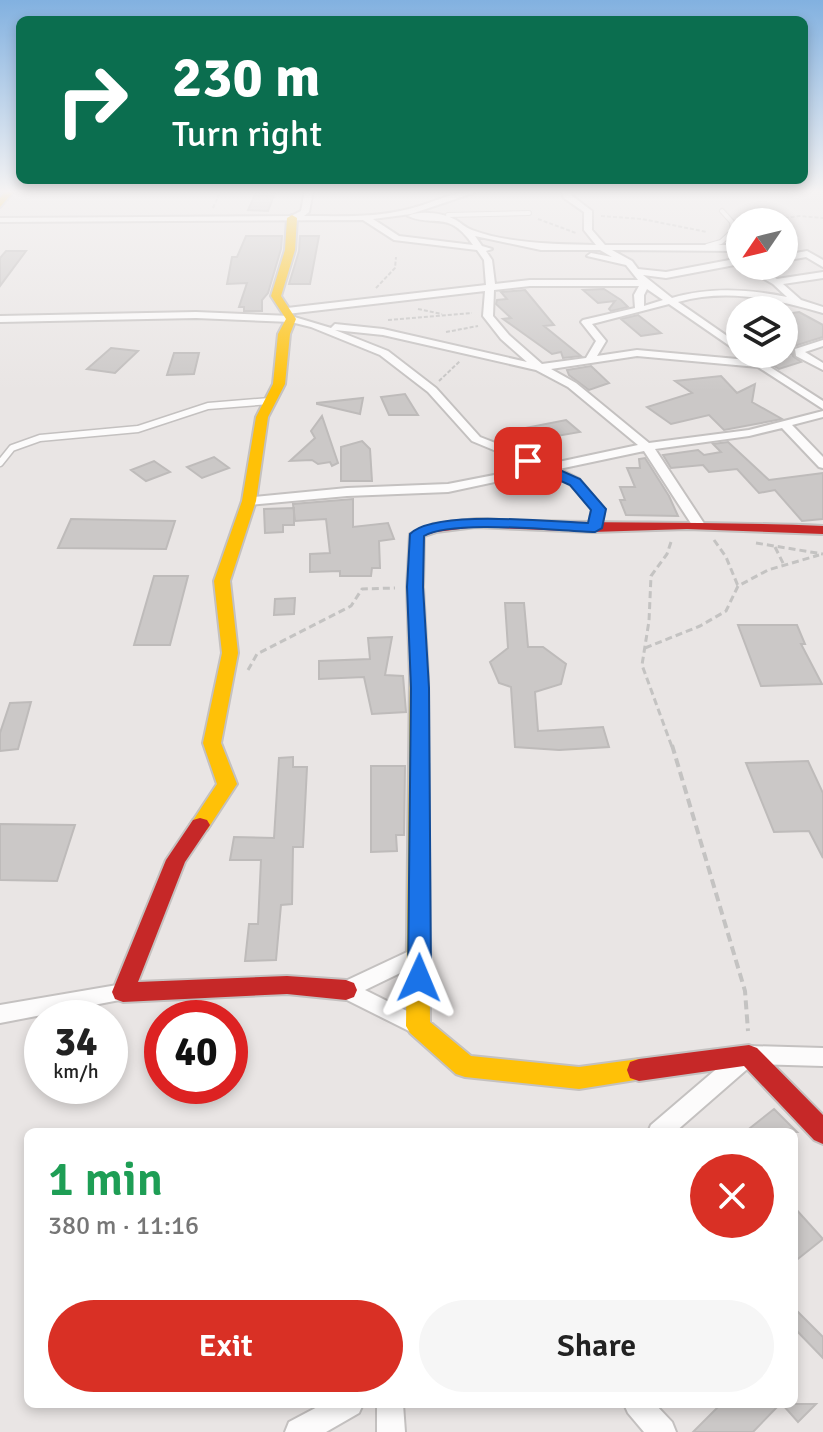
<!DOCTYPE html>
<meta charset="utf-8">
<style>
:root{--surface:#fff;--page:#f6f6f6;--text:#222;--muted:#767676;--accent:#d93025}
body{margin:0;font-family:Signika,sans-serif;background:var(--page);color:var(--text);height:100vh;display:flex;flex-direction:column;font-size:30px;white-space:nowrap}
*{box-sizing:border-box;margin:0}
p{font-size:26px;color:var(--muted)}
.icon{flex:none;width:44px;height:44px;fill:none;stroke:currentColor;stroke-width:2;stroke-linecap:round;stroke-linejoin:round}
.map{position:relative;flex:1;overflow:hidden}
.details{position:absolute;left:24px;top:1128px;width:774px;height:280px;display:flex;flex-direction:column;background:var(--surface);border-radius:12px;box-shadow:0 4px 12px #0003}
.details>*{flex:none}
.hud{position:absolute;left:16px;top:16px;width:792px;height:168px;border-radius:12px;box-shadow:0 4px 12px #0003;background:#0b6e4f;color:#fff;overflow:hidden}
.needle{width:52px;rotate:235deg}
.controls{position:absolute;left:726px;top:208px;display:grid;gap:16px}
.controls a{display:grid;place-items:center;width:72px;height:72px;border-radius:50%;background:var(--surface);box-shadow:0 4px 12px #0003;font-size:40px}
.speed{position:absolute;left:24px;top:1000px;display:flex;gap:16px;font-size:40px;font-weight:700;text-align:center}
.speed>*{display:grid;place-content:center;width:104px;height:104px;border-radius:50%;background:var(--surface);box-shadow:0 4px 12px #0003;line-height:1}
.speed small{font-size:20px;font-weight:400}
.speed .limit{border:12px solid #d22;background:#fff;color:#111}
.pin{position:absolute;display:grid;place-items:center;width:68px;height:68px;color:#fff;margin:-34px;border-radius:16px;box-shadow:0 4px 12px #0006}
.me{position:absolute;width:88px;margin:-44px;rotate:1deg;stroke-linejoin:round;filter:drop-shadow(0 0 6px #0008)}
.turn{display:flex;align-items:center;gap:28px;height:168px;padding:0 24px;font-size:36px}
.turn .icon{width:104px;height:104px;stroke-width:2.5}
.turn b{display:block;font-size:56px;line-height:68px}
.round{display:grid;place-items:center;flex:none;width:84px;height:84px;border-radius:42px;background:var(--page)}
.overview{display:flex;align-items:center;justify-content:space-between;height:136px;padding:0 24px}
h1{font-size:48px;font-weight:600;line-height:60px;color:#1e9e55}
.button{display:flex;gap:16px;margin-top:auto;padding:16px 24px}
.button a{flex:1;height:92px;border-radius:48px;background:var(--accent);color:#fff;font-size:32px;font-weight:600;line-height:92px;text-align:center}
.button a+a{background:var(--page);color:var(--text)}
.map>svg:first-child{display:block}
</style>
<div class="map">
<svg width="823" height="1432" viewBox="0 0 823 1432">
<rect width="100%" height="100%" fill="#e9e5e4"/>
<path fill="#cbc8c7" stroke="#bebbba" stroke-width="2" d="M257,190h19l-8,21 -20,-1z
M246,236h36l-1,13 -13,44 -6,7v11h-18v-4h-5l8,-24 -20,1 5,-27h5z
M300,236h19l-9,48h-21l10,-33z
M6,251h20l-26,35v-28z
M604,289l17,11 7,7 -17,4 -2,-2 6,-8 -17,2 -15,-13z
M525,290l29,35 -10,1 37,30 -18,2 -2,-6 -9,2 -49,-35 8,-1 -15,-14 1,-4 10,-1 -6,-7z
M799,312l24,13v12l-29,9 -1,10 8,6 -22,7 -24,-15h36l-6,-40z
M638,315l23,18 -20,3 -20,-17z
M111,348l27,3 -23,22 -28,-4z
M174,353h25l-5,21 -27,1z
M591,366l18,17 -20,7 -20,-15 -2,-5z
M721,376l16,17 18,-9 -3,18 30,17 -58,11 -15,-15 -38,9 -24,-17 45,-14 -17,-12z
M405,394l13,21h-29l-8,-18z
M363,398l-3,16 -43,-10v-1z
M322,416l16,47 -6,3 -2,-4 -12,2 -6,-4 -22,1 25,-23 -4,-7z
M566,420l14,12 -58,10 -2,-13z
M362,441l8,8 2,32h-31v-34z
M728,442l41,38 54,-7v46l-21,2 -27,-31 -16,3 -22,-24 -28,3 -6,-7 -32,3 -8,-13 35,-5 6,5 17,-3 -8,-8z
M214,457l15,11 -27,10 -15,-11z
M645,458l24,38 9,20 -52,-1 -6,-15h5l-5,-13h15l-8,-19h13l-1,-9z
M154,461l16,11 -24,9 -15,-11z
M353,499v28l35,-4 6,16 -15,2 1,27h-8l-1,8h-31v-5l-30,1v-18l20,-1 -4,-34 -31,2 -2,-17z
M294,508v17h-11v7l-18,1 -1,-24z
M71,519l104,2 -9,28 -108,-1z
M154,576h34l-18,69h-36z
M295,598l-1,16 -20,1 1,-16z
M505,603h19l4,44h15l23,17 -5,20 -26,8 3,39 65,-4 6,20 -50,3 -44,-3 -4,-60 -12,-4 -9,-21 18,-14z
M738,625h59l8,19h-4l21,40 -61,2z
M392,637l-7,38 18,1 3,36 -34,2 -8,-37 -45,2v-18l51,-2 -2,-21z
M31,702l-13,47 -18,2v-18l10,-30z
M293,757v10h14l-4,80h-10l-1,57 -11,1 -5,55 -31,1 4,-37h9l3,-64h-31l4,-23 40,1 5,-80z
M808,761l15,32v65l-14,-27 -35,1 -28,-69z
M371,766h34l-1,69h-8l1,16 -26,1z
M0,824l75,1 -18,56 -57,-1z
M774,1109l23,23h-52z
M794,1207l29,32 -29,23z
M795,1309l28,28v21l-29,-30z
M721,1404h59l-27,28h-60z
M782,1404h34l-18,18z"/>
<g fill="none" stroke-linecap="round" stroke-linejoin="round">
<defs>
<path id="lane-far1" d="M448,215l81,-2
M707,246l14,-4 12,-11 -1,-9 -10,-11"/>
<path id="lane" d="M0,463l12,-15 28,-10 98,-9 70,-23 62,-5"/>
<path id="street" d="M305,190h8l-4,22 -5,4c35,0 71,2 105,-7 24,-6 48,-19 73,-19l-71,24 -38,5 26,17 74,9c-25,-36 -37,-17 -65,-29 12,-6 36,-3 48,4 5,3 10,8 16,10 37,14 85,14 124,15l-12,-15v-18l-20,-14 -3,-8h8l2,5 21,16v19l13,15h135v6l-128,-1 20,11 6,8 28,3 74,-14v6l-74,14 -23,-3 29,23c38,-11 76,-9 115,-1l-14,-13 -32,-18h11l25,13 46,-7v6l-40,6 18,16 22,7v6c-48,-14 -96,-25 -145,-11l62,43v8l-71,-49 -77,20 14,17 -9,15 40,-6 111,10 5,-4 70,45v8l-65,-42 -121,-11 -86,13 25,14 73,60 100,-13 74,-19v6l-31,8 31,32v11l-4,-1 -37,-39 -33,8 -94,13 50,76 -6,4 -5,-1 -50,-77 -85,18 20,10 25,30 -2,19 -7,4 -7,-4 4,-19 -21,-24 -25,-14 -98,21 -101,4 -98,9 -6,-4 2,-3 102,-10 101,-4 87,-17 -63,-26 -44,-49 -48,-37 -69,-28 -20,-5 -95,-4 -196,4v-6l196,-4 95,4 40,12 4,-4 48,5 144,33 -26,-23 -18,-23 2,-25 -198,23 -5,-3 5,-3 199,-23 -2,-25 -7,-10 -83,-10 -31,-20 -363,2v-4l291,-2 10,-5zM475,236l66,14h59l12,7 -21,-4 -4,3 39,9 12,15h-108l-35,4 -3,-24 -6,-9 6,-2 -10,-3zM530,286h109l-5,9 1,13 -52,12 -2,2 15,19 -10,17 -44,6 -33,-29 -16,-19 1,-26zM647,289l16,11 -19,6v-11zM335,330l48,5 153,35 32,17 70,58 -89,19 -69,-27 -44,-49 -48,-37z
M807,251l16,9v7l-17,-10 -22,4v-6z
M823,340v6l-18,6 18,11v7l-27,-14 -1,-7z
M420,946l7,2 3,6 -3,6 -62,30 60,30 3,6 -3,6 -7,3 -7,-3 -72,-36 -3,-6 3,-6z
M123,984l7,2 3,6 -3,6 -130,25v-18z
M749,1046l74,2v18l-70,-2 -78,68h-27l3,-7 90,-77z
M323,1404h40l-4,9 -33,19h-41l4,-10z
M377,1404h26l2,28h-28z
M624,1404h31l17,18 4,10h-32l-16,-19z"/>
<path id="slow" d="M6,190h9l-15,17v-9z
M292,215l5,3 -2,32 -14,46 15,23 -6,15 -5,50 -17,33 -12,84 -26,80 8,72 -17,90 16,41 -30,46h-14l-3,-5 27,-41 -14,-41 19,-90 -8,-72 28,-80 14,-84 17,-33 5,-50 8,-15 -15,-23 14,-46 2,-32z
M419,672l9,5 2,345 41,34 108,11 60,-8 9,3 3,8 -3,8 -69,11 -114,-12 -9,-3 -46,-41 -4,-7 4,-349z"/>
<path id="jam" d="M476,519c116,5 231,2 347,7v8l-136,-5 -95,3 -116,-5 -40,5 -12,4 -1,51 5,90 -9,5 -6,-1 -3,-4 -3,-90 3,-53 23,-10z
M200,818l7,2 3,5 -25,37 -47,120 149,-6 59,4 8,3 3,7 -3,7 -8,3 -59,-6 -164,8 -8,-3 -3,-7 54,-132 27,-40z
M749,1045l8,3 66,67v29l-9,-4 -70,-74 -105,15 -9,-3 -3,-8 3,-8 9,-3z"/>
</defs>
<use href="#lane-far1" stroke="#c4c1c0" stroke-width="6"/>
<use href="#lane" stroke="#c4c1c0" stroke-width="9"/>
<use href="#street" stroke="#c4c1c0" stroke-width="4"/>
<use href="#slow" stroke="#c4c1c0" stroke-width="4"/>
<use href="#jam" stroke="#c4c1c0" stroke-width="4"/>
<path stroke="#c4c3c2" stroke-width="2" stroke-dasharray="4 2" stroke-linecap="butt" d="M697,190l6,4
M213,208l8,-18
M601,216l41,3 65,13
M538,219l38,14
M761,222l38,-6 24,2
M376,288l19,-20 1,-11
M418,309l24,5
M388,320l84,-7
M446,332l32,-6
M439,381l21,-20"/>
<path stroke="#c4c3c2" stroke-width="3" stroke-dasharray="7 4" stroke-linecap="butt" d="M714,540l12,17 12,29
M671,542l-4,12 -16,22 -2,45 -7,44 30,82
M756,543l67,11
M775,547l9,18
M645,648l55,-22 26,-15 12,-25 30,-16 51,-15
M248,670l9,-16 94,-48 11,-17 33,-1"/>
<path stroke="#c4c3c2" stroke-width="4" stroke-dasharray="9 5" stroke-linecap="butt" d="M672,745l73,246 3,40"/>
<use href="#lane-far1" stroke="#fcfbfb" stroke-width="4"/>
<use href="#lane" stroke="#fcfbfb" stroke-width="6"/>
<use href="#street" fill="#fcfbfb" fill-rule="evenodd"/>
<use href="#slow" fill="#ffc107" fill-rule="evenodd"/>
<use href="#jam" fill="#c62828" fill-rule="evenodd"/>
</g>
<linearGradient id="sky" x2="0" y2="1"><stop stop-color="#82b1e0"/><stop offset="0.49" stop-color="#f5f3f3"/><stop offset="1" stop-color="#f5f3f3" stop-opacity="0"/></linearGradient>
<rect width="823" height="391" fill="url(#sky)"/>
<path fill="#1a73e8" stroke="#114b97" stroke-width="2" d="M523,458h10l47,21 26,30 -4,19 -7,4c-37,-1 -142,-13 -171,4l-1,51 6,101 2,290 -4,7 -8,2 -8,-2 -3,-7 3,-290 -4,-101 3,-53c24,-25 141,-12 178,-11l3,-13 -21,-25 -47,-21z"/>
</svg>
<div class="controls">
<a><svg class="needle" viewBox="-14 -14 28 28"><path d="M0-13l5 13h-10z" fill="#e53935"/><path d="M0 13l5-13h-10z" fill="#767676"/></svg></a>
<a><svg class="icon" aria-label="layers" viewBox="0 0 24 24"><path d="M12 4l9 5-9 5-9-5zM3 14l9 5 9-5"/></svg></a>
</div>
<div class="speed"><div>34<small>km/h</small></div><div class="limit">40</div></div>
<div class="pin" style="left:528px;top:461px;background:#d93025"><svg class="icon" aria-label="arrive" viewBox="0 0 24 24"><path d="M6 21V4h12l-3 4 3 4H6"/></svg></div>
<svg class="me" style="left:419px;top:978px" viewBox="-20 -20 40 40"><path d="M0-17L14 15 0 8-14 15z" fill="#1a73e8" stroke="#fff" stroke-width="4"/></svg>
<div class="hud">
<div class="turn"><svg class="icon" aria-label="right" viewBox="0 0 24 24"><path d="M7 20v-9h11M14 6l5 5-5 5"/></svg><div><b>230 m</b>Turn right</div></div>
</div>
<section class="details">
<div class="overview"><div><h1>1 min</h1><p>380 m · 11:16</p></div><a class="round" style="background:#d93025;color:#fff"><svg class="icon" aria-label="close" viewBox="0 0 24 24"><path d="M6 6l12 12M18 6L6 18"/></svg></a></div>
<div class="button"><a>Exit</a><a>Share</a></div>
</section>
</div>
